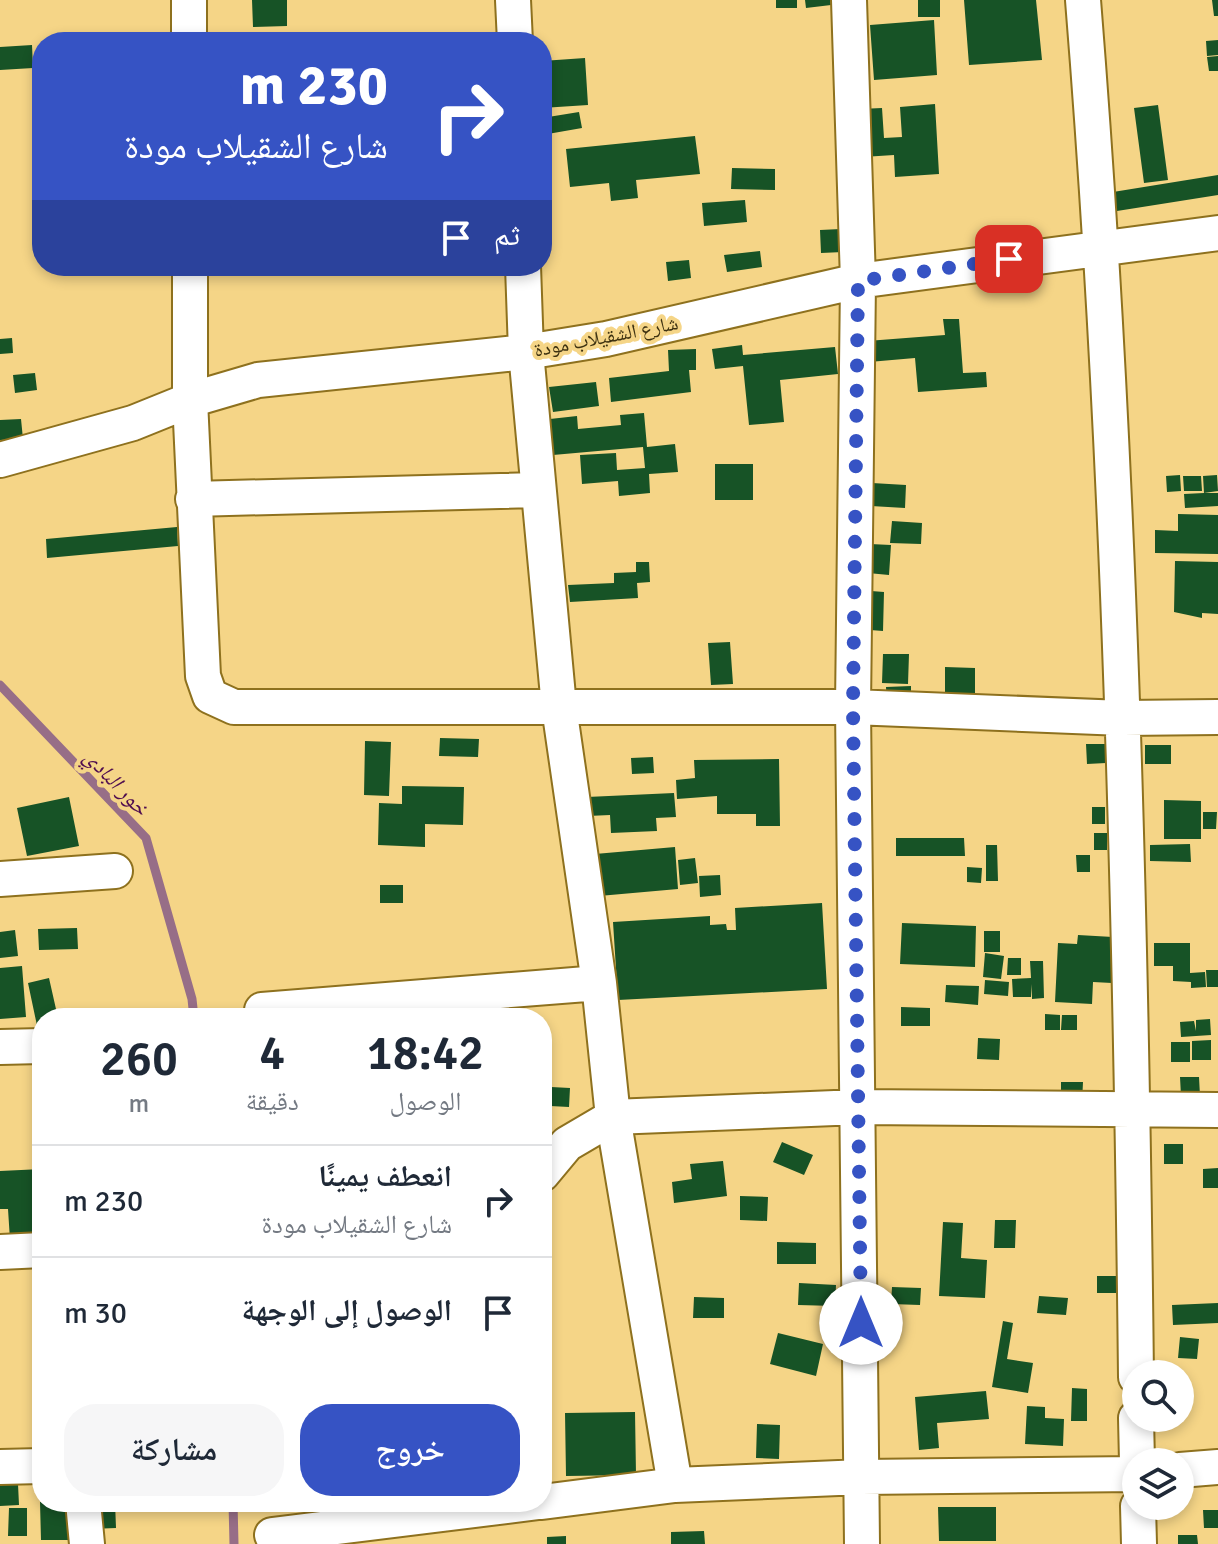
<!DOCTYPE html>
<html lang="ar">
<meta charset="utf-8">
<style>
:root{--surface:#fff;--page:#f6f6f7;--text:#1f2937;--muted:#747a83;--line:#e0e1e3;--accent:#3653c4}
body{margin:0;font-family:Signika,"Noto Naskh Arabic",sans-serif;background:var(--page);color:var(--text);direction:rtl;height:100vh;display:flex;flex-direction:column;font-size:30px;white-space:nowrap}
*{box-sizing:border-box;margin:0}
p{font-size:26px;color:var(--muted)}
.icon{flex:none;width:44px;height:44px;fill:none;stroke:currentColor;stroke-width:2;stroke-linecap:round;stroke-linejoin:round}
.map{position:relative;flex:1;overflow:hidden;direction:ltr}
.side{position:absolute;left:32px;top:1008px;width:520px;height:504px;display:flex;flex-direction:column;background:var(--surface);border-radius:32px;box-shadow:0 4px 12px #0003;direction:rtl}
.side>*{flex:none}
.top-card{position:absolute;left:32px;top:32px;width:520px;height:244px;border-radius:32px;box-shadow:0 4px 12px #0003;direction:rtl;background:#3653c4;color:#fff;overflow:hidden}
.fabs{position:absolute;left:1122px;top:1360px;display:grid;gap:16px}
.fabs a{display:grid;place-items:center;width:72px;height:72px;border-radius:50%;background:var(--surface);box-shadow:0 4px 12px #0003;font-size:40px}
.pin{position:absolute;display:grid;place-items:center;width:68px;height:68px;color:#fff;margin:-34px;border-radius:16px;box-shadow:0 4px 12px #0006}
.me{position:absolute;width:88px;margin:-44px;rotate:0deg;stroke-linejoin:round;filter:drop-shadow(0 0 6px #0008)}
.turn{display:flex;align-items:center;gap:28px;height:168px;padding:0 32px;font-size:36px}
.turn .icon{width:104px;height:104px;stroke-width:2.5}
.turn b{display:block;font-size:56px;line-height:68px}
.then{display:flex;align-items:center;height:76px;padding:0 32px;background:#0003;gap:16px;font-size:30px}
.eta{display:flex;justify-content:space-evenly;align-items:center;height:136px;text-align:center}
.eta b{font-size:48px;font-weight:600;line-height:56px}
.primary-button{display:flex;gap:16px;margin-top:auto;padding:16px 32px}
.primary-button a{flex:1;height:92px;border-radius:32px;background:var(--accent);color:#fff;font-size:32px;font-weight:600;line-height:92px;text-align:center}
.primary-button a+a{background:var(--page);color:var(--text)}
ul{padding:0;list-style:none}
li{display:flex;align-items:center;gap:24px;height:112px;padding:0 32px;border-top:2px solid var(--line)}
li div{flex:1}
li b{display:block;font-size:30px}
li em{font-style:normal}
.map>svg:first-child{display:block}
</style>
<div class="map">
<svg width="1218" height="1544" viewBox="0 0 1218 1544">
<rect width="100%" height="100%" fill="#f5d587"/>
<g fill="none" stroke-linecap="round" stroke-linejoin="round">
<path stroke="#976e87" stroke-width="9" d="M0,685l146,153 46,161 2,19
M233,1502l1,42"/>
</g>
<path fill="#175326" d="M252,0h35v26l-34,1z
M776,0h21v8h-21z
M805,0h25l1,5 -25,3z
M918,0h22v17h-22z
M964,0h72l6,60 -73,5z
M1212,0h6v16h-4z
M934,20l3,55 -63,5 -4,-55z
M1218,40v15l-11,1 -1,-15z
M32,45l1,23 -33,2v-23z
M1218,56v15h-9l-2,-14z
M585,58l3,47 -46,3v-47z
M935,104l4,70 -44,3 -1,-22 -31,2 -3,-48 22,-1 2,30 18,-1 -2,-30z
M1158,105l10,75 -24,3 -10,-75z
M579,112l3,16 -40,7v-17z
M695,136l5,38 -64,6 2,18 -27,3 -2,-18 -39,4 -4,-38z
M732,168l43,1v21l-44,-1z
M1218,175v20l-101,16 -4,-19z
M745,200l2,22 -43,4 -2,-23z
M841,229l2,23 -22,1 -1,-23z
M760,251l2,16 -35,5 -3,-17z
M689,260l2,18 -23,3 -2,-19z
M943,319h16l4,54 23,-1 1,15 -69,5 -3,-34 -46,4 -2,-21 78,-6z
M12,338l1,15 -13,1v-15z
M742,345l1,10 92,-8 3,27 -58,6 4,42 -35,3 -6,-59 -28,3 -3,-20z
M696,349v21h-7l2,22 -80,10 -2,-24 60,-7 -1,-21z
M35,373l2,17 -22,3 -2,-18z
M596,382l3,24 -46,6 -4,-25z
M644,413l3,34 28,-3 3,28 -29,2 1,19 -31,3 -1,-15 -36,3 -2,-29 36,-2 1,17 28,-2 -2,-21 -90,8 -3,-36 27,-3 1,13 43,-4 -1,-10z
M21,419l2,20 -23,1v-20z
M715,464h38v36h-38z
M1180,475l1,16 -14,1 -1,-16z
M1217,475l1,16 -14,2 -1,-17z
M1183,476h18l1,15h-18z
M872,483l34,2 -1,23 -34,-2z
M1204,493h14v13l-33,2 -1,-14z
M1178,514l40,1v39l-63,-1v-23l23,1z
M892,521l30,2 -1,21 -31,-1z
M177,527l1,19 -131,12 -1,-19z
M870,544l21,1 -2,30 -21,-2z
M1175,561l43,1v52l-16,-1v5l-28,-6z
M636,562h13l1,20 -13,1 1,15 -68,4 -2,-17 46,-2v-10l22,-1z
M871,591l13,1 -1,39 -13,-1z
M730,642l3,42 -22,1 -3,-42z
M883,654h26l-1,30 -26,-1z
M945,667l30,1v27h-30z
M911,686v21h-24l-1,-20z
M440,738l39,1 -1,18 -39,-1z
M365,741l26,1 -2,54 -25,-1z
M1086,744h19l1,19 -19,1z
M1145,745h26v19h-26z
M653,757l1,16 -22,1 -1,-16z
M779,759l1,67h-24v-12h-39v-18l-40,3 -1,-19 19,-2 -1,-18z
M402,786l62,1 -1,38 -38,-1v23l-47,-2 1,-42 23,1z
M674,793l2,24 -20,1 1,13 -46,2 -1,-18 -22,1 -1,-19z
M69,797l10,49 -52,10 -10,-48z
M1164,800l37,1v38h-37z
M1092,807h13v17h-13z
M1203,812h14l-1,17h-13z
M1094,833h13v17h-13z
M896,838h68l1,18h-69z
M1190,844l1,18 -41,-1v-16z
M986,845h11l1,36h-12z
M675,847l3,42 -79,7 -4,-42z
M1076,855h14v17h-13z
M695,858l3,25 -18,2 -2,-25z
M967,867l15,1 -1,15 -14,-1z
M720,875l1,20 -21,2 -1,-21z
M380,885h23v18h-23z
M822,903l5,86 -209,11 -5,-78 97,-6v9l16,-1 1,6h9l-1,-22z
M902,923l74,3 -1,41 -75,-3z
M77,928l1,21 -39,1 -1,-21z
M15,930l3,26 -18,2v-26z
M984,931h16v21h-16z
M1078,935l35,2 -1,46 -19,-1 -1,22 -37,-2 3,-59 19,1z
M1154,943h36v30l15,-1 1,15 -15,1v-6l-18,-1v-15h-19z
M985,953l19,3 -3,23 -18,-2z
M1008,958h13v17h-14z
M1030,961h13l1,37 -12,1v-15l-1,13h-18l-1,-18 19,-1z
M22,966l4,51 -26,2v-51z
M1206,970h12v17h-11z
M49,978l9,40h-16l-3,17 -11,-52z
M985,980l24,2 -1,14 -24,-2z
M946,985l33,1 -1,19 -33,-3z
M901,1007l29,1v18h-29z
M1045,1014l15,1v15h-15z
M1062,1015h15v15h-16z
M1210,1019l1,16 -30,2 -1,-15 14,-1 2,10v-11z
M978,1038l22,1 -1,21 -22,-1z
M1211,1040v20h-19v-19z
M1171,1042h19v20h-19z
M1180,1077h19l1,19h-19z
M1061,1082h22l-1,21 -21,-1z
M551,1087l19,1 -1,19 -19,-1z
M782,1142l31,13 -9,20 -31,-13z
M1164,1144h19v20h-19z
M723,1161l4,35 -53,7 -2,-21 20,-3 -2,-15z
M1218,1168v20h-15v-19z
M42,1169v36l-6,1 1,33 -27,1 -2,-31h-8v-38z
M740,1196l28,1 -1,24 -27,-1z
M995,1220h21l-1,28h-21z
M943,1222l20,1 -2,35 26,2 -2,38 -46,-2z
M777,1242l39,1v21h-39z
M1097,1276h20v17h-20z
M799,1283l37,2 -1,21 -37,-1z
M892,1287l29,1 -1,17 -29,-1z
M1039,1296l29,2 -2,17 -29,-2z
M694,1297l30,1v20h-31z
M1218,1303v20l-45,2 -1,-20z
M1003,1321l10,2 -6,36 26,4 -5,30 -36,-6z
M778,1333l45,11 -7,32 -46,-12z
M1180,1337l19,2 -2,20 -19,-1z
M1072,1388l15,1v32h-16z
M986,1391l3,28 -52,4 2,25 -20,2 -4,-53z
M1027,1406l18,1v11l19,1 -1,27 -38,-2z
M635,1412l1,63 -70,1 -1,-63z
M757,1424l23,1 -1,34 -23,-1z
M0,1484h18l1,21 -19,1z
M40,1502h37v38h-36z
M90,1502h25l1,26 -25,1z
M938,1507h58v34h-57z
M9,1508h18v28h-19z
M1203,1510h15v18h-14z
M704,1531l1,13h-34v-12z
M1178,1535h19l1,9h-20z
M566,1536v8h-19v-7z"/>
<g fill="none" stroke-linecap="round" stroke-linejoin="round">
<defs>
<path id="street" d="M189,0v42
M513,0l2,42
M849,0l9,281 -5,426 9,837
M1083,0c37,458 48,918 53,1377
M190,266v134l13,276 7,20 24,11h619l270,11 95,-1
M523,266l3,86 33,355 40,276 14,134 62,368
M0,460l133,-37 57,-23 68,-20 268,-28 80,-13 252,-58 360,-48
M193,499l345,-9
M0,879l115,-8
M262,1010l337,-27
M0,1047l42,-1
M542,1174l25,-30 46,-27 246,-10 359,3
M0,1252l42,-2
M1136,1418l1,44
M0,1467l42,-1
M1180,1470l38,-3
M83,1502l4,42
M542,1502l133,-17 187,-8 274,-3
M1138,1506l1,38
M272,1535l267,-33"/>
</defs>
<use href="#street" stroke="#8e711e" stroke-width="38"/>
<use href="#street" stroke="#fff" stroke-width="34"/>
</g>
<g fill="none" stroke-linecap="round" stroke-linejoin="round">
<path stroke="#3653c4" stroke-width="14" stroke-dasharray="0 25.2" d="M861,1323l-8,-616 5,-426 151,-22"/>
</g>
<g text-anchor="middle" stroke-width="8" stroke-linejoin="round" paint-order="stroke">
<g font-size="20" fill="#3e3211" stroke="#f5d587">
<text transform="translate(606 336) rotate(-11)" y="7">شارع الشقيلاب مودة</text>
</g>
<g font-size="22" font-style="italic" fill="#4f0d4f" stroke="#f5d587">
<text transform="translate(117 782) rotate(46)" y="8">خور البادي</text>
</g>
</g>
</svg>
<div class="fabs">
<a><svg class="icon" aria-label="search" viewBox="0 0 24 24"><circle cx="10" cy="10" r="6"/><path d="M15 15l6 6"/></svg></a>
<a><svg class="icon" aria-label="layers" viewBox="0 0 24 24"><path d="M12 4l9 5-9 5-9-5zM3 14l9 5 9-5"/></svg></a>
</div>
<div class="pin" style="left:1009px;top:259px;background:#d93025"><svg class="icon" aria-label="arrive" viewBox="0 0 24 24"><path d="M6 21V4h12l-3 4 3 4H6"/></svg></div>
<svg class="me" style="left:861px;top:1323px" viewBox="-20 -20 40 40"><circle r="19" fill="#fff"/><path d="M0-13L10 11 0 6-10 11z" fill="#3653c4"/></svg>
<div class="top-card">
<div class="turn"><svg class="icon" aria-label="right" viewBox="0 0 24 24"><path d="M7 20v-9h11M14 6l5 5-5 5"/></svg><div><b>230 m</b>شارع الشقيلاب مودة</div></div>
<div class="then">ثم<svg class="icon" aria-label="arrive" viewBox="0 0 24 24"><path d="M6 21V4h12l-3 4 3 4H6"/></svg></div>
</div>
<section class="side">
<div class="eta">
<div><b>18:42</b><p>الوصول</p></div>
<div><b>4</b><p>دقيقة</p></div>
<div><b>260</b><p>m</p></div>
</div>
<ul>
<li><svg class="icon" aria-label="right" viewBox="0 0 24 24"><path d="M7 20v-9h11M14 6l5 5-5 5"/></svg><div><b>انعطف يمينًا</b><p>شارع الشقيلاب مودة</p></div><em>230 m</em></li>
<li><svg class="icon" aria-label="arrive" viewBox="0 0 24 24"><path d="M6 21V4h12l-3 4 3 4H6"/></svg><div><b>الوصول إلى الوجهة</b></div><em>30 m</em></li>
</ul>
<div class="primary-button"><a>خروج</a><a>مشاركة</a></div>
</section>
</div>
